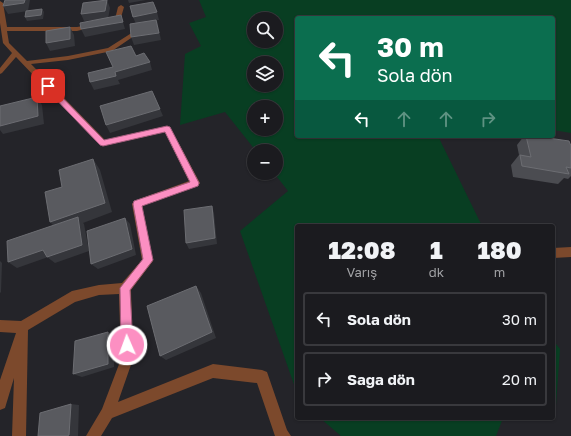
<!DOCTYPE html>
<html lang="tr">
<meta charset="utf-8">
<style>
:root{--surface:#1b1b1f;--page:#242428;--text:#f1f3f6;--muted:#a0a1a4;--line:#39393d}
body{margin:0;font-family:"Golos Text",sans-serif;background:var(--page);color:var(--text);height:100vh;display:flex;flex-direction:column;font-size:15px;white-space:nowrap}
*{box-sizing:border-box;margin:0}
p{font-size:13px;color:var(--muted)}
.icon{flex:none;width:22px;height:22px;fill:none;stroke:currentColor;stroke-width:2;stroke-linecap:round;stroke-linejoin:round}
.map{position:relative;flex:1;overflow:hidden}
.drawer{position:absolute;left:295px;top:224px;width:260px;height:196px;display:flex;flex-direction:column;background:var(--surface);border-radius:4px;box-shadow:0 1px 3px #0004,0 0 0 1px var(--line)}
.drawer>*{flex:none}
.top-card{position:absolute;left:295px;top:16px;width:260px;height:122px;border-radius:4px;box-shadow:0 1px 3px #0004,0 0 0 1px var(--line);background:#0b6e4f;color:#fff;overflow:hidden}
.tools{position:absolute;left:247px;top:12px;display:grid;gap:8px}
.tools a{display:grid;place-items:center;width:36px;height:36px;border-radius:50%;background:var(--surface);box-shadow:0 1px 3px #0004,0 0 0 1px var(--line);font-size:20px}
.pin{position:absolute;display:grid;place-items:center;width:34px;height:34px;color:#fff;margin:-17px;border-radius:8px;box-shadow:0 2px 6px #0006}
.me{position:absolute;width:44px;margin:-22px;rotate:358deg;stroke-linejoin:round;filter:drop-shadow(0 0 3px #0008)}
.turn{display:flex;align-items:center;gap:14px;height:84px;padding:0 16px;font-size:18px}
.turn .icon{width:52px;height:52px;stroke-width:2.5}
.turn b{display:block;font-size:28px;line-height:34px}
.lanes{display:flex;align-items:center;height:38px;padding:0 16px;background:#0003;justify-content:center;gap:20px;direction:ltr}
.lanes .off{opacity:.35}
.eta{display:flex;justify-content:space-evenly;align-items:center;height:68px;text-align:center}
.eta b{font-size:24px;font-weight:800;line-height:28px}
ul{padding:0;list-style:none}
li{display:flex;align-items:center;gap:12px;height:54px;margin:0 8px 6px;padding:0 8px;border:2px solid var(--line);border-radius:4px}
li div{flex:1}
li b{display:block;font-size:15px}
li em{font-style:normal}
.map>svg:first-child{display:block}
</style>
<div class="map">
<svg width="571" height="436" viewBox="0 0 571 436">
<rect width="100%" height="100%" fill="#242429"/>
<path fill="#083e22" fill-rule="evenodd" d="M199,0h372v133l-18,-3v-112h-256v118h141l44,90h-185v167l-57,-162 48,-40 -14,-18h2v-22h-20l-31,-39 -45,13 5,-71 16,-8 -12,-23 17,-6zM254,19h22v22h-22zM254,63h22v22h-22zM254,107h22v22h-22z
M553,340l7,9 -5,70 -5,-1h3z
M320,418h183l-7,18h-155z"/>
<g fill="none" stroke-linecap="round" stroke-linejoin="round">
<path fill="#7c492c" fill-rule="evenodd" d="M0,1l3,2 4,24h70l17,-3 3,2 -20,5h-70l2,12 18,18 41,-5 40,-8 22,-14h4v2l-22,15 -44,9 -37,4 74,76 62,-14 3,1 30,56 -2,3 -56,20 11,55 -22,29 2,69 -15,43 95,-38 49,6 5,2 20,58 4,6h-16l-18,-53 -44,-5 -101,40 -11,18h-15l16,-27 19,-50 -2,-65 -20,1 -24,7 -47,28 -2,106h-14l2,-58 -9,30 -5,2v-30l16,-47 -16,-1v-12l21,1 51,-30 27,-6 23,-2 20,-23 -10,-56 2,-3 55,-20 -24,-49 -62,14 -3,-1 -84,-88 -14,16 -2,1v-6l12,-15 -9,-10 -3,-20z
M121,5l3,2 -4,14 -12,3v-2l7,-3 3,-12z
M571,247v10l-18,1v-10z"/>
</g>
<path fill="#4b4c51" d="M524,136h10l37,10v30l-3,3 -4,-1 -6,6 -45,-7 -2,-12 8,-10 -2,-10z"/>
<path fill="#35363b" d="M25,0h5l-2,11 -20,3 -5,-8z
M107,0l3,8 -2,11 -24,2 -3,-7z
M128,0h18l-17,3z
M42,9l2,3 -1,7 -16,2 -2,-4z
M157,12l2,8h-2l4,20 -27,5 -3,-8 5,-13 -3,-7z
M121,15l4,14 -40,8 -4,-8z
M70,27l4,8 1,11 -25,5 -4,-8z
M150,62l2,8 -34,10 2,4 -26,6 -4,-8 25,-10z
M37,97l5,8 2,19 -41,10 -3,-4v-4z
M160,109l3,7 -53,17 -4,-8z
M93,159l7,11 12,42 -29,11 1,1 5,27 -34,12 -8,-6 13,-25 -10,-10z
M212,206l2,7 3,31 -28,5 -3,-6z
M125,218l5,6 6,31 -38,14 -7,-5z
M43,250l8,6 -34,12 -9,-6z
M0,261l2,2 -1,29 -1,1z
M196,286l5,7 15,45 -50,22 -6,-4z
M108,332l7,4 -1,31 -32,10 -9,-3z
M71,404l8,1 -1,31h-11z"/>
<path fill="#595a5f" stroke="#6c6d72" d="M5,0h20l-1,3 -21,3z
M107,0l-2,11 -24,3 2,-11z
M153,2l4,10 -24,5 -3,-11z
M42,9l-1,6 -16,2 1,-6z
M121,15l2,7 -42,7 -1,-6z
M156,20l3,13 -28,4 -1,-13z
M70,27v12l-24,4v-12z
M131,46l5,10 8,-3 6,9 -35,10 1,4 -26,6 -2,-9 25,-6 -7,-15z
M152,91l8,18 -54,16 -6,-19z
M37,97l1,19 -38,10v-20z
M526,136h8l35,5 2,5v22l-5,-1 3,7 -47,-8 -2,-11 11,2z
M93,159l12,44 -55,19 -5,-30 17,-5 -3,-17z
M212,206l3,32 -29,5 -2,-33z
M78,217l4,28 -35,12 -4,-7 -35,12 -1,-21z
M125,218l7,31 -41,15 -4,-33z
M196,286l16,46 -52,24 -13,-50z
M108,332v32l-35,10 2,-33z
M71,404l-2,31 -2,1h-29l2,-23z"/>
<path fill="#fc8fc2" stroke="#a45d7e" d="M45,85h5l54,55 63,-14 3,1 29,56 -1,3 -56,20 11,54 -23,30 3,55 -2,4 -4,2 -4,-2 -2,-4 -1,-57 23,-29 -10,-55 1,-3 56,-19 -25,-50 -62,14 -3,-1 -55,-57z"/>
</svg>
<div class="tools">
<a><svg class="icon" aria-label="search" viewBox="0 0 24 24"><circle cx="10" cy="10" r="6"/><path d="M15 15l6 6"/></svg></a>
<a><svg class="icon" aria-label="layers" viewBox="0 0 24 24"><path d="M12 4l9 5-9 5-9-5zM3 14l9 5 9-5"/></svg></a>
<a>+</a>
<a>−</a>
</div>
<div class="pin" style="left:48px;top:86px;background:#d93025"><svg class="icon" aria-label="arrive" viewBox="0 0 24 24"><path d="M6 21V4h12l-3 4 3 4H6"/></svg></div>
<svg class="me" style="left:127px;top:345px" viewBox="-20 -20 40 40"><circle r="17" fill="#fc8fc2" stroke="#fff" stroke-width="3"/><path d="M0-11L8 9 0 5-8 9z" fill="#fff"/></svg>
<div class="top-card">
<div class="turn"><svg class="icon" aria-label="left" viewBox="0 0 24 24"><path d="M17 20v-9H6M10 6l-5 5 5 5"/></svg><div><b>30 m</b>Sola dön</div></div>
<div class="lanes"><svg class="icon" aria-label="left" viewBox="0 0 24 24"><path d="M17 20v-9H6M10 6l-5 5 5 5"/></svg><svg class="icon off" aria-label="ahead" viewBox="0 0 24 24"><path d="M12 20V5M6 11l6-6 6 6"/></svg><svg class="icon off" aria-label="ahead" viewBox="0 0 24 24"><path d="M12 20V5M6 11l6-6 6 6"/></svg><svg class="icon off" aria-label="right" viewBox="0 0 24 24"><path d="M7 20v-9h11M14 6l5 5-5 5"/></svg></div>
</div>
<section class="drawer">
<div class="eta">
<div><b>12:08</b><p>Varış</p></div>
<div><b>1</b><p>dk</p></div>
<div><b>180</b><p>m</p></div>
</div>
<ul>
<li><svg class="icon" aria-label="left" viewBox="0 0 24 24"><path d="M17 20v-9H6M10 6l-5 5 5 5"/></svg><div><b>Sola dön</b></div><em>30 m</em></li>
<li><svg class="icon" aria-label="right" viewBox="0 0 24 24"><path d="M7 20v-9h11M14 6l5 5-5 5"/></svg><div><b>Sağa dön</b></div><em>20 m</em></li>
</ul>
</section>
</div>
